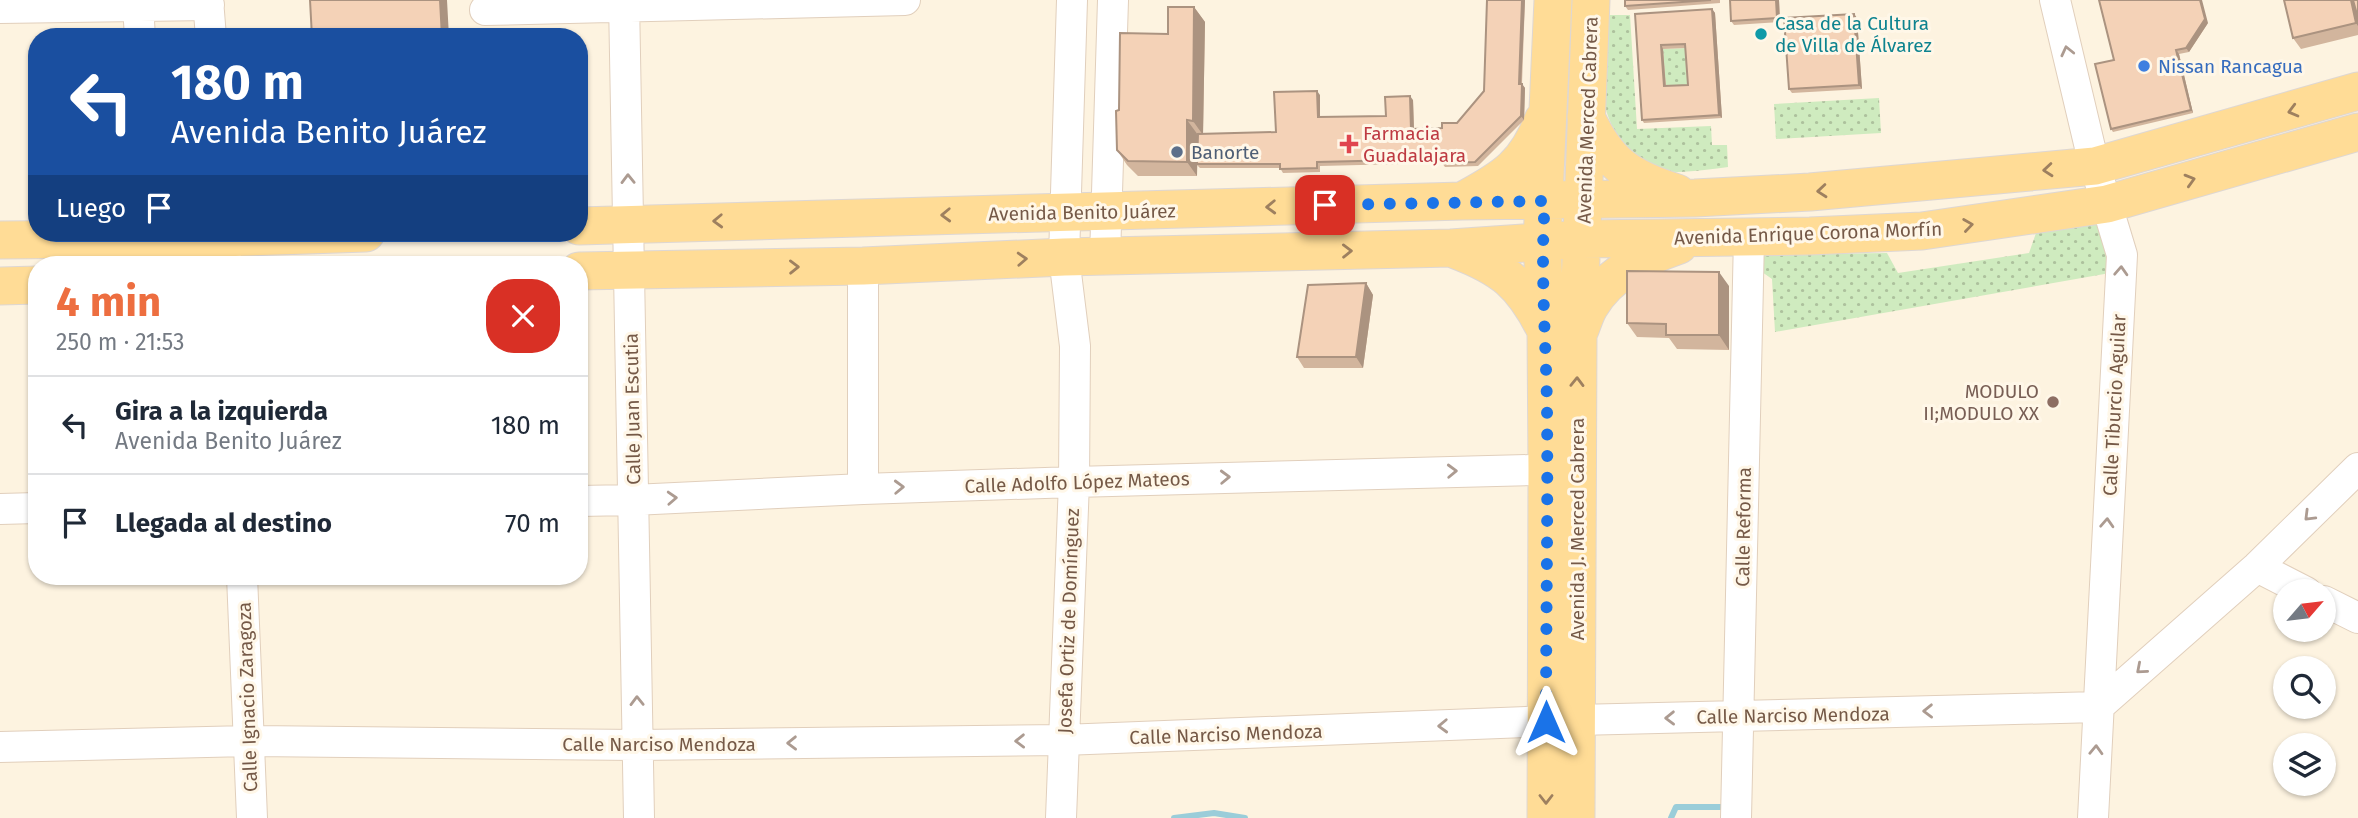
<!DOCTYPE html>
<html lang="es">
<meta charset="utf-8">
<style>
:root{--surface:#fff;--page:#f6f6f7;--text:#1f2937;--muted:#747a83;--line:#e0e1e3;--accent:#ed6e40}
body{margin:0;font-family:"Fira Sans",sans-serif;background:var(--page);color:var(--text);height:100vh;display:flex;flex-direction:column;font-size:26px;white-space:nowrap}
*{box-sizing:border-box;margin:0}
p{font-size:23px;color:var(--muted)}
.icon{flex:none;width:38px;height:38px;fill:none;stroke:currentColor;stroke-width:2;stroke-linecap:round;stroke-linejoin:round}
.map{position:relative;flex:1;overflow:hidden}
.drawer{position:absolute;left:28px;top:256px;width:560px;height:329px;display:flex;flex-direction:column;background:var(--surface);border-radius:28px;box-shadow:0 2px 5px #0004}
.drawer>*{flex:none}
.top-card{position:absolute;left:28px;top:28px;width:560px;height:214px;border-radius:28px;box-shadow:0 2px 5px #0004;background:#1a4fa0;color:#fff;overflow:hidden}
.needle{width:46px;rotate:62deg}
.fabs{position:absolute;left:2273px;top:579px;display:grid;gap:14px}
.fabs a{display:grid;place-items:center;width:63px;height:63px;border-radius:50%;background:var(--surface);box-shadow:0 2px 5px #0004;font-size:35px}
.pin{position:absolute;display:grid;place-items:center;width:60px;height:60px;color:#fff;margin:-30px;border-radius:14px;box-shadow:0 4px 10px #0006}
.me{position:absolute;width:77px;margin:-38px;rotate:0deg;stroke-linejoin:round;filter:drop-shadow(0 0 5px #0008)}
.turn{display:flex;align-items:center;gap:24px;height:147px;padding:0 28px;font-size:32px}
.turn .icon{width:91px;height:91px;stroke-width:2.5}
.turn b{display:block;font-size:49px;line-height:60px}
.then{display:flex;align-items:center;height:66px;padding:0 28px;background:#0003;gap:14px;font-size:26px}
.round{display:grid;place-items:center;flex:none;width:74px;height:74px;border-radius:28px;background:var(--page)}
.headline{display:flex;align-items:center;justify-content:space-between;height:119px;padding:0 28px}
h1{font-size:42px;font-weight:700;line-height:52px;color:var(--accent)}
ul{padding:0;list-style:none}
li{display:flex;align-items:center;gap:21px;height:98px;padding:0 28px;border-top:2px solid var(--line)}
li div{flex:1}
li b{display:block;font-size:26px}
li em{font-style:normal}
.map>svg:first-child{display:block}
</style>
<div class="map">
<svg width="2358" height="818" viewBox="0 0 2358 818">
<defs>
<pattern id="green-dots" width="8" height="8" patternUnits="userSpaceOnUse" patternTransform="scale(1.75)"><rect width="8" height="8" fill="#cfebbf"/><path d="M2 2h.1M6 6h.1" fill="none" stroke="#adc19d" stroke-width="1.8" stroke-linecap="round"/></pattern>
</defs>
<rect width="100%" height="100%" fill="#fdf3e0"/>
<path fill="url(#green-dots)" d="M1606,15h24l7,114 74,-3 1,19h15l1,22c-18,2 -51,8 -68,3 -27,-8 -46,-33 -54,-60z
M1688,48l3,40 -25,2 -3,-41z
M1879,98l2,35 -105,6 -2,-35z
M2096,222l14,17v34l-335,59 -3,-53 -10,-7 1,-17 124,-2 11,20 131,-20 7,-20z"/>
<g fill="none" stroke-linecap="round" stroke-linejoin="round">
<path stroke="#9acdd9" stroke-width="6" d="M1174,818l40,-5 31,5
M1671,818l5,-11h54"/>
<defs>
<path id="minor" d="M208,0l3,37
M624,0l15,818
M2055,0l37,156 30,99 -29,563
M138,6l2,31
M0,8l209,-3
M485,10l420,-10
M221,233l6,31
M1105,257l8,-257
M863,266v223
M579,501l54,-1 230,-11 211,-7 495,-13
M0,509l37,-1
M2257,567l49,25
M242,576l10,242
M2324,601l34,17
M0,747l248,-6 389,4 426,-5 514,-20 521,-13 159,-140 101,-99
M1061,818l13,-336 1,-136 -11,-89 8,-257
M1736,818l13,-581"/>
<path id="major" d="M1586,117c22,47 43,61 91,76
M1464,200c41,-22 62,-35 79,-80
M579,226l883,-25 233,-3 115,-6 285,-26 263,-75
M0,240l221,-2 145,-5
M1456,250c47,18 66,33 89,79
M579,271l284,-5 201,-9 387,-9 131,-9 228,-3 112,-5 185,-27 251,-72
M0,286l37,-1
M1579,332c4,-9 6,-18 11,-26 19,-33 55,-49 89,-61
M1546,818l1,-349 -1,-138 -4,-90 11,-241
M1576,818l2,-482 13,-336"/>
</defs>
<use href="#minor" stroke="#e1cfbc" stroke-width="32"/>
<use href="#major" stroke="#ded7d3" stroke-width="39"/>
<use href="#minor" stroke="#fff" stroke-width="30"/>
<use href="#major" stroke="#ffdc96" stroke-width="37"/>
</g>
<path fill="#d2b59d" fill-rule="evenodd" d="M1487,0h38l-3,84 3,4 -1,32 -46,46 -33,1 -3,-4 -122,3v6l-37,1 -3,-5h-80l-3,-3v11h-59l-11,-11 -10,-15 2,-40 75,-103 11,15 -2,112 73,-2 44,-37v22l66,-1 27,-16 1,28h28l15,-5 27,-32z
M1625,0h95v3l-92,7 -3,-4z
M1730,0h49l1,22 -46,3 -3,-4z
M2358,0v35l-57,14 -8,-11z
M1712,9l3,4 7,105 -78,5 -2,-3 -7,-106zM1686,48l2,37 -22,1 -3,-37z
M1854,14l3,4 5,71 -70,4 -3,-4z
M2208,23l-19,29 -10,2 14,59 -80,19 -2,-3 3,-69z
M1366,283l7,12 -10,73h-59l-7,-11z
M1729,286v64l-52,-1 -8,-11 -32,-1 -10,-14z"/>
<path fill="#ab9380" d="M440,0h7l2,37h-7z
M1522,0h3l-4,88 -2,-4z
M1776,0h3l1,22 -3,-4z
M2200,0h2l6,23 -19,29 -3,-4z
M2351,0h5l2,8v18l-2,-3z
M1194,7l11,15 -2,113 -10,-14z
M1712,9l3,4 7,105 -3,-3z
M1854,14l3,4 5,71 -3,-4z
M1661,45l2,4 3,41 -2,-4z
M2176,50l3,4 14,59 -2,-3z
M1522,84l3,4 -1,32 -3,-4z
M1317,91l3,4v26l-2,-4z
M1410,96l3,4 1,32 -3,-3z
M1187,120l11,15 -1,41 -10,-14z
M1719,272l10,14v64l-10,-15z
M1366,283l7,12 -10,73 -7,-11z"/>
<path fill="#f4d2b7" stroke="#ab9380" stroke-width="2" fill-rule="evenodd" d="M310,0h130l2,37h-3l-3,-5 -92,5h-32z
M1487,0h35l-3,84h3l-1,32 -46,46 -33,1v-4l-125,3v6l-37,1v-5h-83l1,-30 78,-2 -2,-40 43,-1 1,26 68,-1 -1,-19 25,-1 1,33 31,-1v-5h15l27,-32z
M1625,0h86l-86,6z
M1730,0h46l1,18 -46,3z
M2099,0h101l5,19 -19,29 -10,2 15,60 -80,19 -16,-65 19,-4z
M2284,0h67l5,23 -63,15z
M2353,0h5v18z
M1168,7h26l-1,114 -6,-1v42l-59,-1 -11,-11 -1,-39 3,-1 1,-77 48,1z
M1712,9l7,106 -77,5 -7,-106zM1685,44l3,41 -24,1 -3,-41z
M1854,14l5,71 -70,4 -5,-71z
M436,32v5h-92z
M1627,271l92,1v63h-53v-11l-39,-1z
M1366,283l-10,74h-59l11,-72z"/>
<defs><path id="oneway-chevron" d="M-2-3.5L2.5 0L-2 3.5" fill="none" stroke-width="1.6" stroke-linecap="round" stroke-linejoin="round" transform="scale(1.75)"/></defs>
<g stroke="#ac9b91">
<use href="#oneway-chevron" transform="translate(2067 51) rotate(-103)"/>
<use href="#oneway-chevron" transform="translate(628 179) rotate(-91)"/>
<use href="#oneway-chevron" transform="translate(2121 271) rotate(-87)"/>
<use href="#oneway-chevron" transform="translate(1452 471) rotate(-2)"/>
<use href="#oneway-chevron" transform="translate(1225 477) rotate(-2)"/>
<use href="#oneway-chevron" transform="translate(899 487) rotate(-2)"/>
<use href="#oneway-chevron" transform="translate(672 498) rotate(-3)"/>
<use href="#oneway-chevron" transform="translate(2309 516) rotate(135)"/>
<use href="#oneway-chevron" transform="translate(2107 523) rotate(-87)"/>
<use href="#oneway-chevron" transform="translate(2141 669) rotate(139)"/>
<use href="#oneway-chevron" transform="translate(637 701) rotate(-91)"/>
<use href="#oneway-chevron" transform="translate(1928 711) rotate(179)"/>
<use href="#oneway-chevron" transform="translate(1670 718) rotate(179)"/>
<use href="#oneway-chevron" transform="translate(1443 726) rotate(178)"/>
<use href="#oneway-chevron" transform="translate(1020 741) rotate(179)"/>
<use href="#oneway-chevron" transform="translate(792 743) rotate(179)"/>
<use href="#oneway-chevron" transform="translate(2096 750) rotate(-88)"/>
</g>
<g stroke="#9e805f">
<use href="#oneway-chevron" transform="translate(2293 111) rotate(165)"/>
<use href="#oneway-chevron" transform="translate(2048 170) rotate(175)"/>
<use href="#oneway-chevron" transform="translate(2190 180) rotate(-16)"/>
<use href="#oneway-chevron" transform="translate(1822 191) rotate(175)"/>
<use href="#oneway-chevron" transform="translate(1271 207) rotate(178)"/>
<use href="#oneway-chevron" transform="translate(946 215) rotate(178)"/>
<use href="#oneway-chevron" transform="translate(718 221) rotate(178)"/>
<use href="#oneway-chevron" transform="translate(1968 225) rotate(-8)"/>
<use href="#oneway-chevron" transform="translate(1347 251) rotate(-1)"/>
<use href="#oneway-chevron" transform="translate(1022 259) rotate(-3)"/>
<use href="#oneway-chevron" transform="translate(794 267) rotate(-1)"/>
<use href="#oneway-chevron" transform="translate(1577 382) rotate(-89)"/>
<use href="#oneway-chevron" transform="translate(1546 799) rotate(90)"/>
</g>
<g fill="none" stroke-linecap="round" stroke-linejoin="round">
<path stroke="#1a73e8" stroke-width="12" stroke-dasharray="0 21.6" d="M1325,205l220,-4c-5,69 1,138 2,207 1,105 -1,210 -1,314"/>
</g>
<circle fill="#0f9aa8" stroke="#fff7e8" stroke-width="2.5" cx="1761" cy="34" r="7"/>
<circle fill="#3f7fe0" stroke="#fff7e8" stroke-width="2.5" cx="2144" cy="66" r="7"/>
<path fill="#e0444e" stroke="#fff7e8" stroke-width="2.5" d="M1345.5 133.5h7v7h7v7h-7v7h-7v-7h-7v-7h7z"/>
<circle fill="#5c6f8a" stroke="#fff7e8" stroke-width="2.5" cx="1177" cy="152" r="7"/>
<circle fill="#8d6e63" stroke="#fff7e8" stroke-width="2.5" cx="2053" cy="402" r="7"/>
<g text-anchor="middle" stroke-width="6" stroke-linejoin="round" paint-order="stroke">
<g font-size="19" fill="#0d838f" stroke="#fff7e8" text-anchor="start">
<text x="1775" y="30">Casa de la Cultura<tspan x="1775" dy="22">de Villa de Álvarez</tspan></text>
</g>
<g font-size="19" fill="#366cbe" stroke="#fff7e8" text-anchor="start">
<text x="2158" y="73">Nissan Rancagua</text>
</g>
<g font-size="19" fill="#755947" stroke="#fff7e8">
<text transform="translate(1587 120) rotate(-88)" y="7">Avenida Merced Cabrera</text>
<text transform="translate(1082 212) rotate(-1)" y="7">Avenida Benito Juárez</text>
<text transform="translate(1808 233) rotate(-2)" y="7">Avenida Enrique Corona Morfín</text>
<text transform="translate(2114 405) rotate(-87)" y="7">Calle Tiburcio Aguilar</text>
<text transform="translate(632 409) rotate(-91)" y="7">Calle Juan Escutia</text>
<text transform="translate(1077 482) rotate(-2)" y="7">Calle Adolfo López Mateos</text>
<text transform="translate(1743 527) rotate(-89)" y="7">Calle Reforma</text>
<text transform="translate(1577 529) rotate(-90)" y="7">Avenida J. Merced Cabrera</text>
<text transform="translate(1068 621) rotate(-88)" y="7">Josefa Ortiz de Domínguez</text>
<text transform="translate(247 697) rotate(-92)" y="7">Calle Ignacio Zaragoza</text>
<text transform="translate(1793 715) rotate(-1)" y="7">Calle Narciso Mendoza</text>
<text transform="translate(1226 734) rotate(-2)" y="7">Calle Narciso Mendoza</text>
<text x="659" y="751">Calle Narciso Mendoza</text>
</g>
<g font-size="19" fill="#be3a42" stroke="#fff7e8" text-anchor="start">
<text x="1363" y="140">Farmacia<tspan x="1363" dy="22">Guadalajara</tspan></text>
</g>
<g font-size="19" fill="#4e5e75" stroke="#fff7e8" text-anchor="start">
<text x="1191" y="159">Banorte</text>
</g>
<g font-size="19" fill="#785e54" stroke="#fff7e8" text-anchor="end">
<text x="2039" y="398">MODULO<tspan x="2039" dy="22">II;MODULO XX</tspan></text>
</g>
</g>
</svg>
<div class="fabs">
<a><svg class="needle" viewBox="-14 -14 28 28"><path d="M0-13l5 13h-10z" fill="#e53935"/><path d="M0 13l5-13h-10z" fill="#747a83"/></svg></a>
<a><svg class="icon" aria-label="search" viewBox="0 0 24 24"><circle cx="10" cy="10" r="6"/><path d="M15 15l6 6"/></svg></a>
<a><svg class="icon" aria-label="layers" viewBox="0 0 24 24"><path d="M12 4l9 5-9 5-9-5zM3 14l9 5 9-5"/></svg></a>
</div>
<div class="pin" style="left:1325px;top:205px;background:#d93025"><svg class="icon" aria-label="arrive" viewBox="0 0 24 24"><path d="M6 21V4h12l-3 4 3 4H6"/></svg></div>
<svg class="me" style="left:1546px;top:722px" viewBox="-20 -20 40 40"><path d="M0-17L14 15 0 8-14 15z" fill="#1a73e8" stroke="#fff" stroke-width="4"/></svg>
<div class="top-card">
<div class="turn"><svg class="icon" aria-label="left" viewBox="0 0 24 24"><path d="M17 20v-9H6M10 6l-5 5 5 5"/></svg><div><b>180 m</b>Avenida Benito Juárez</div></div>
<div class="then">Luego<svg class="icon" aria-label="arrive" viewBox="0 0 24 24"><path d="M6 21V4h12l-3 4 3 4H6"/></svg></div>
</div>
<section class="drawer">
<div class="headline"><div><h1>4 min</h1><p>250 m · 21:53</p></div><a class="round" style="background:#d93025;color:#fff"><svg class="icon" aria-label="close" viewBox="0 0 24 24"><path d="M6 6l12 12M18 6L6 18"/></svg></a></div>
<ul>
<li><svg class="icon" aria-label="left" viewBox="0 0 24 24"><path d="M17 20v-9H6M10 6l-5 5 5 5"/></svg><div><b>Gira a la izquierda</b><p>Avenida Benito Juárez</p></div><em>180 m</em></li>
<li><svg class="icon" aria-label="arrive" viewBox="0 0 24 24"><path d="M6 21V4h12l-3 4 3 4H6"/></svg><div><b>Llegada al destino</b></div><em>70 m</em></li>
</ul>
</section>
</div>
